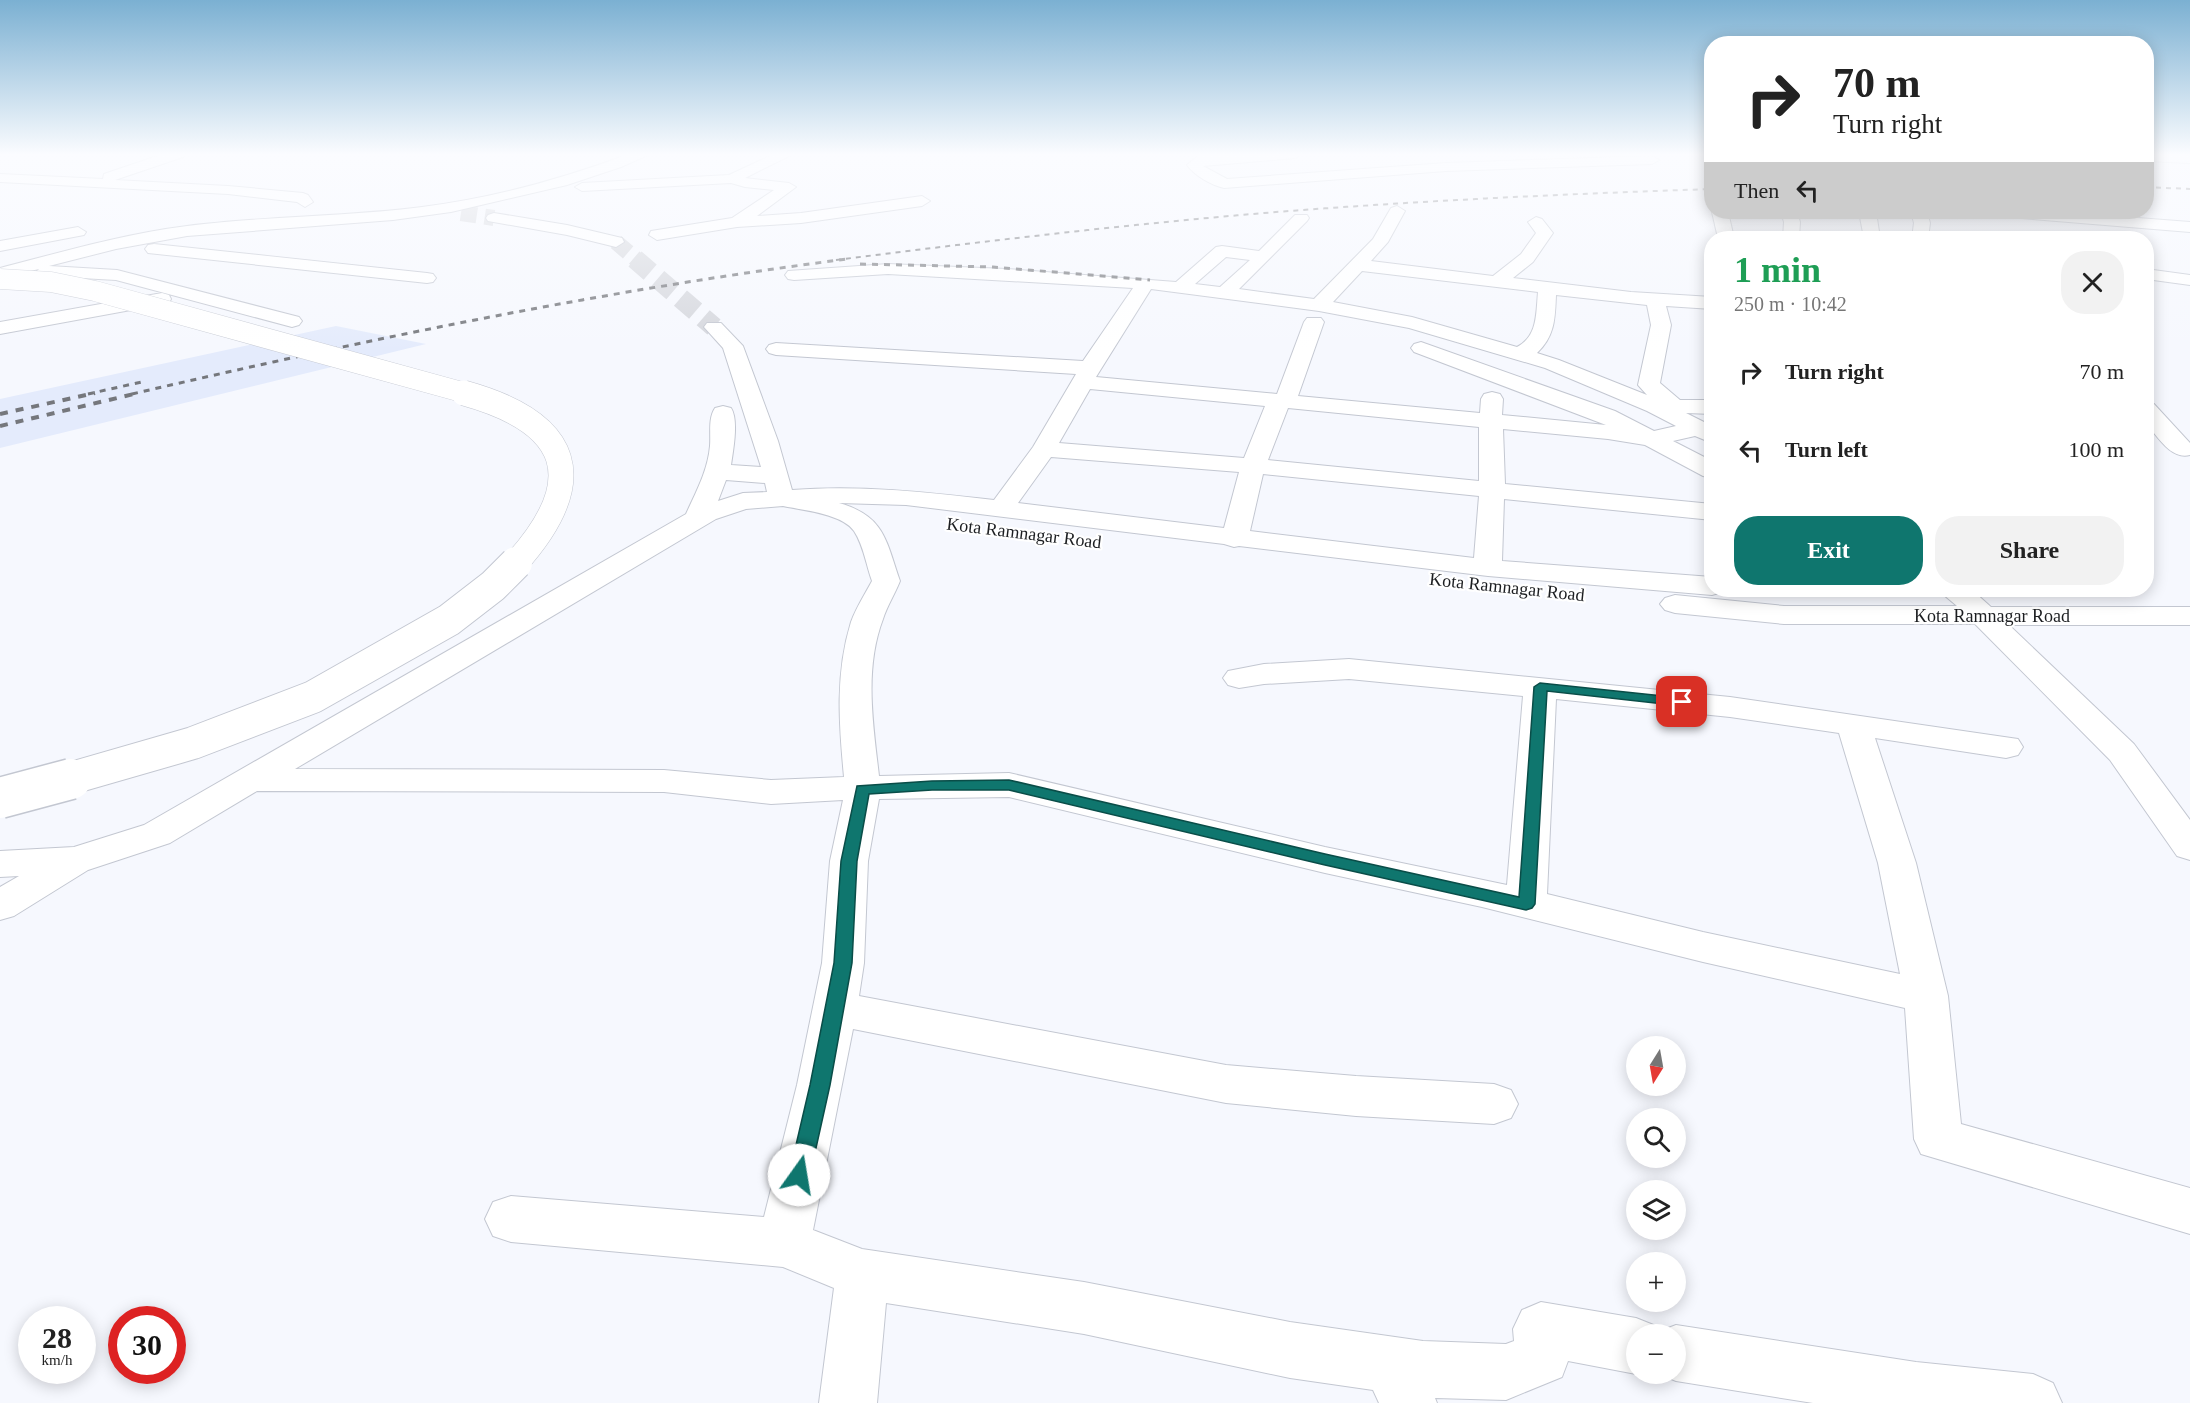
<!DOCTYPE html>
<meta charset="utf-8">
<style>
:root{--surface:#fff;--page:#f2f2f2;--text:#222;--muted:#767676;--accent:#0f766e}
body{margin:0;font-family:Georgia,serif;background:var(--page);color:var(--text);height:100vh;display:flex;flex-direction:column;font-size:22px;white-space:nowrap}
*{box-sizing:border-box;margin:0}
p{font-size:20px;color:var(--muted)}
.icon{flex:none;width:33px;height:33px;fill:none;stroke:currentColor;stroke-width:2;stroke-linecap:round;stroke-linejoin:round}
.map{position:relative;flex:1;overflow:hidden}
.panel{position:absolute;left:1704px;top:231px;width:450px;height:366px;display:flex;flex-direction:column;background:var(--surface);border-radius:24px;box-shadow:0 3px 15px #0003}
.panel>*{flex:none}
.hud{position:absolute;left:1704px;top:36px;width:450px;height:183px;border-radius:24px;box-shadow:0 3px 15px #0003;background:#fff;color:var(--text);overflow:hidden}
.needle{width:39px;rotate:191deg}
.fabs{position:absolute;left:1626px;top:1036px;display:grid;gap:12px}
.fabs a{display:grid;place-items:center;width:60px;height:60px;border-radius:50%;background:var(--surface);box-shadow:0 3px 15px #0003;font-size:30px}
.speed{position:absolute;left:18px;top:1306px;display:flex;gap:12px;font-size:30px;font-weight:700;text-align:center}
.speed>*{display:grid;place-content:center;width:78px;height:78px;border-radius:50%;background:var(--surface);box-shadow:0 3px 15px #0003;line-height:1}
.speed small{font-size:15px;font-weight:400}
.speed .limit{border:9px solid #d22;background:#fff;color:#111}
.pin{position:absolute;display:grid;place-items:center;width:51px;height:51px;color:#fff;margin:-26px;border-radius:12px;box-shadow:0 3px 9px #0006}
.me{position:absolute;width:66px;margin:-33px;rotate:13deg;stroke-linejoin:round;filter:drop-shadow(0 0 4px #0008)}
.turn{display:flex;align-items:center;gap:21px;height:126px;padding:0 30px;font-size:27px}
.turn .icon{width:78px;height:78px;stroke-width:2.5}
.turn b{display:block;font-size:42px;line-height:51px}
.then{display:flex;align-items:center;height:57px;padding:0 30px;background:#0003;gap:12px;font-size:22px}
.round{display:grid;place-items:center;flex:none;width:63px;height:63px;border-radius:24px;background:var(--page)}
.head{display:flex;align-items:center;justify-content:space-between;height:102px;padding:0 30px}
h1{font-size:36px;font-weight:800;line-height:45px;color:#1e9e55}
.button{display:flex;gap:12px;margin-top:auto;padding:12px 30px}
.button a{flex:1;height:69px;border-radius:24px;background:var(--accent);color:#fff;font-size:24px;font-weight:800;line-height:69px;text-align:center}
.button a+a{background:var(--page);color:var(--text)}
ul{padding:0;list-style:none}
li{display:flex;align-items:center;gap:18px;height:78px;padding:0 30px}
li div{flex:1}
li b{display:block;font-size:22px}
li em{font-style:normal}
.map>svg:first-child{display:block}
</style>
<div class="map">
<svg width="2190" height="1403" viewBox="0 0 2190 1403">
<rect width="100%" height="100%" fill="#f6f8fe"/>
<path fill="#e4ebfc" d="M336,326l90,18 -426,104v-49z"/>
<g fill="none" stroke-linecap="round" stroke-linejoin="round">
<path stroke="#d5d7dd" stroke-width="16" stroke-dasharray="16 8" stroke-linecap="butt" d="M461,213l33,5
M616,242l21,18"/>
<path stroke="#d5d7dd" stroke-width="20" stroke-dasharray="20 10" stroke-linecap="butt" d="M635,259l79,68"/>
<defs>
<path id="minor" d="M163,154h22l-2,3 -68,23 113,6 75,7 5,2 5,7 -8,5 -8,-5 -69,-8 -228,-12v-8l103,5 1,-5z
M629,154h21l-29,13 -54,18 -116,27 -58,8 -206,16 -71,13 -67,17 68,4 182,47 3,4 -3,4 -7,2 -176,-47 -70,-4 -6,-1 -3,-4 2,-2 -39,9v-10c62,-16 123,-34 187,-42 78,-10 157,-9 235,-19 71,-9 140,-28 207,-53z
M774,154h19l-48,24 44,5 7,4 -39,29 44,-3 121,-17 8,5 -8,5 -121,17 -64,4 -80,13 -8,-5 2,-4 81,-13 42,-28 -29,-3 -14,-4 -149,8 -7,-4 7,-4 147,-8z
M1200,154h102l-7,4 -92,8 24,13 219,-16 206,-7 7,4 -7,4 -206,7 -222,17c-13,-3 -29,-12 -37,-23z
M2146,154l44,1v8l-44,-2z
M1397,206l8,5 -17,31 -17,19 122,15 28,-22 15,-21 -8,-11 8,-5 6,2 11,14 -20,29 -20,16 118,14 81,5v12l-46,-3 5,19 -11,58 20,17h32v14l-26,-1 26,13v17l-17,-7 -22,5 39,20v17l-9,-2 -58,-31 -37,-6 -105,-10 2,55 207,20v16l-208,-21 -2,62 210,16v13h12l-2,2 -10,3 -224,-19 -249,-30 -5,1 -10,-3 -318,-39 -67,-2c46,13 47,38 61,78 -5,13 -13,25 -17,38 -19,50 -10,105 -4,157l130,-3 316,74 182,38 16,-189 -174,-17 -85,5 -25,4 -11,-3 -5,-7 5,-7 36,-7 85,-5 381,38 288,42 5,8 -5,8 -12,3 -131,-20 41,125 32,133 13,128 229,64v46l-269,-80 -7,-15 -9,-131 -202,-46 -221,-55 -157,-34 -316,-76 -130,2 -11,62 -4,102 -5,33 367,69 130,11 138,8 17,6 7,14 -7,14 -17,6 -138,-8 -130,-13 -373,-74 -40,201 49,19 222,33 206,40 133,19 83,3 8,-3 -1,-12 9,-19 19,-8 95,16 20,8 2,6 18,-7 240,37 117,12 20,9 9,20h-249l-137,-22 -17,-7h17v-39h-40v39l-68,-13 -6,16 -56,23 -71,-2 2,5h-58l-6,-13 -83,-12 -206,-44 -198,-31 -9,100h-58l15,-115 -51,-21 -272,-25 -18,-6 -8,-17 8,-17 18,-6 253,21 33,-132 25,-122 8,-102 13,-61 -72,4 -107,-12 -407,-1 -87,52 -82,27 -74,46 -14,4v-33l19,-11 -19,1v-26l74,-4 70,-22 542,-311c10,-22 22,-44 24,-68 1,-12 -2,-28 5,-38l8,-2 8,2c8,12 2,43 0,57l30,2 -38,-119 -19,-21 3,-4h14l22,23 35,95 14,49c69,-5 134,2 202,10l39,-53 43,-73 -300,-19 -7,-2 -3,-4 3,-4 7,-2 307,18 50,-73 -245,-14 -94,6 -6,-1 -3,-4 3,-4 100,-7 119,5 169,13 40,-35 6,-1 37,5 36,-36h12l2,3 -2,3 -68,68 75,10 59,-60 18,-31zM1226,257l24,3 -30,27 -25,-3zM1362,271l176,21c-2,21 0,44 -21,55l-105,-30 -79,-15zM1151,289l168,22 90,17 136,40 102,43 29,15 -22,5 -39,-20 -194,-69 -7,2 -3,4 3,4 192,73 -104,-10 1,-16 -3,-5 -8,-2 -8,2 -3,5 -1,14 -182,-17 26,-74 -3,-4h-14l-3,4 -27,72 -181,-17zM1556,295l91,10 4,20 -13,60 9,10 -88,-35 -22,-7c18,-17 18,-35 19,-58zM1090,389l175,17 -21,52 -185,-15zM1288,408l191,19v54l-211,-21zM1051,457l188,15 -15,56 -206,-25zM1263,474l216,22 -5,62 -224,-27zM726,480l39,3 2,9 -24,1 -25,8zM783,506c19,4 60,8 71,25 10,15 12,34 18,50 -7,13 -16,27 -21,41 -16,52 -12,102 -7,155l-73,3 -107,-10 -369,-1 421,-250 30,-10zM1556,699l174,18 109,16 39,130 22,111 -197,-42 -156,-38z
M1712,212h16l6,26h-16z
M1781,212h16l3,10 -1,16h-16l1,-16z
M1859,212h17l4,26h-16z
M1911,212h16l3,11 -2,15h-16l2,-15z
M2001,212h59l130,10v10l-181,-15z
M494,213l73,12 55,13 2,4 -8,5 -49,-12 -79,-14 -2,-3 2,-3z
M78,227l8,5 -2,3 -84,16v-10z
M154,244l273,29 6,1 3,4 -3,4 -6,1 -279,-30 -3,-4 3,-4z
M2146,269l44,6v10l-44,-6z
M162,293l7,2 2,4 -2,4 -169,31v-12z
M2146,402l8,2 36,39v12c-19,5 -32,-18 -44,-32z
M1938,590h34l19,17h199v18h-181l125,119 56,76v40l-13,-4 -67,-96 -135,-136h-191l-109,-11 -10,-3 -5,-6 5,-6 10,-3 109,11h173z"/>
</defs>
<use href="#minor" stroke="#c3c7d1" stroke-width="2"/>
<use href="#minor" fill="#fff" fill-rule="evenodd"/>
<path stroke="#75777c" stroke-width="2" stroke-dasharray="5 5" stroke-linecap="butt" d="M2146,187l44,2
M836,260c142,-18 285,-35 428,-47 149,-12 298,-19 448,-24"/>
<path stroke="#75777c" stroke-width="3" stroke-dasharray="6 6" stroke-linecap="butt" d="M860,264l133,3 157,13
M88,394l58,-13
M132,394c236,-55 474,-104 715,-135"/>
<path stroke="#75777c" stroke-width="4" stroke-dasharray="8 8" stroke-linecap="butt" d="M0,414l95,-21
M0,426l138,-33"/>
<defs>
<path id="minor-bridge-far3" d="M0,279l51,3 44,9 374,103"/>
<path id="minor-bridge-far2" d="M464,393c108,30 127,87 51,171"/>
<path id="minor-bridge-far1" d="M65,780l128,-37 120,-46 136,-77 44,-34 23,-23"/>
<path id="minor-bridge" d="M0,798l71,-19"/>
</defs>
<use href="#minor-bridge-far3" stroke="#c3c7d1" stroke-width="21" stroke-linecap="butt"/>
<use href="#minor-bridge-far2" stroke="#c3c7d1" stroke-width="26" stroke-linecap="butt"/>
<use href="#minor-bridge-far1" stroke="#c3c7d1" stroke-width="34" stroke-linecap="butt"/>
<use href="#minor-bridge" stroke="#c3c7d1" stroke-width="43" stroke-linecap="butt"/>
<use href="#minor-bridge-far3" stroke="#fff" stroke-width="20"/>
<use href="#minor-bridge-far2" stroke="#fff" stroke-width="25"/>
<use href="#minor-bridge-far1" stroke="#fff" stroke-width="32"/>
<use href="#minor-bridge" stroke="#fff" stroke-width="40"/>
</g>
<linearGradient id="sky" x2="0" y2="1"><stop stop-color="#7bb0d2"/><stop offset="0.44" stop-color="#fbfcff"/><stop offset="1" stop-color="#fbfcff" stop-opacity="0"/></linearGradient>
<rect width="2190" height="351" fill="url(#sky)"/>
<path fill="#0f766e" stroke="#0a4d48" stroke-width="1.5" d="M1540,683l142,15 7,4 -7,4 -135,-15 -12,213 -3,4 -6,2 -201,-45 -316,-75h-77l-63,4 -12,67 -5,102 -22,122 -20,90 -3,6 -8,3 -7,-3 -3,-6 21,-90 24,-122 7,-102 16,-75 75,-5 77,-1 316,74 194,43 15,-210z"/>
<g text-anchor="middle" stroke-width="4.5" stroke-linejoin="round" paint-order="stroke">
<g font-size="18" fill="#1c1e21" stroke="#fff">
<text transform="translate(1024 533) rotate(7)" y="6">Kota Ramnagar Road</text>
<text transform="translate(1507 587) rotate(6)" y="6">Kota Ramnagar Road</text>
<text x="1992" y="622">Kota Ramnagar Road</text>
</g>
</g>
</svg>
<div class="fabs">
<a><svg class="needle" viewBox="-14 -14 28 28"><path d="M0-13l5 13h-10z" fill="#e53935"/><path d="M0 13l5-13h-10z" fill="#767676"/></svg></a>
<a><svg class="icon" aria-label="search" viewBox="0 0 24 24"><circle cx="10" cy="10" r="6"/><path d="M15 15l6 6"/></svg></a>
<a><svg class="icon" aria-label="layers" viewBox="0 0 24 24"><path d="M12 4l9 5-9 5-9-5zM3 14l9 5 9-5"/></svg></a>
<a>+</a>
<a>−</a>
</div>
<div class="speed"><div>28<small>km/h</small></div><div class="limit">30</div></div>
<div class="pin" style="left:1682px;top:702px;background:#d93025"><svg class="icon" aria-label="arrive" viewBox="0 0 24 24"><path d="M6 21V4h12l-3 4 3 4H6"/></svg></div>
<svg class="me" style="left:799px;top:1175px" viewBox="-20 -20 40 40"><circle r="19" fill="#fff"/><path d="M0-13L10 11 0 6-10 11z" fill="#0f766e"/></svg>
<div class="hud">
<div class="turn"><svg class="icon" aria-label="right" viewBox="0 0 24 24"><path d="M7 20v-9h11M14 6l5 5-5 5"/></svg><div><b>70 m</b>Turn right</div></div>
<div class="then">Then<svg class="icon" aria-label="left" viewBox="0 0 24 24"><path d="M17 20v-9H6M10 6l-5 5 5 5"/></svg></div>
</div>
<section class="panel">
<div class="head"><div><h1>1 min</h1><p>250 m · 10:42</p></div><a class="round"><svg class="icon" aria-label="close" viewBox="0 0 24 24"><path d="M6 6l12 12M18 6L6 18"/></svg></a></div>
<ul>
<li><svg class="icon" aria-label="right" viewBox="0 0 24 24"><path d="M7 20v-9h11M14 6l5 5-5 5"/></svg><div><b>Turn right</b></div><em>70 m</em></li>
<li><svg class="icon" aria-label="left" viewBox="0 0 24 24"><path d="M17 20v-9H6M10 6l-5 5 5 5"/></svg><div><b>Turn left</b></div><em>100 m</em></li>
</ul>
<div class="button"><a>Exit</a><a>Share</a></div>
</section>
</div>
